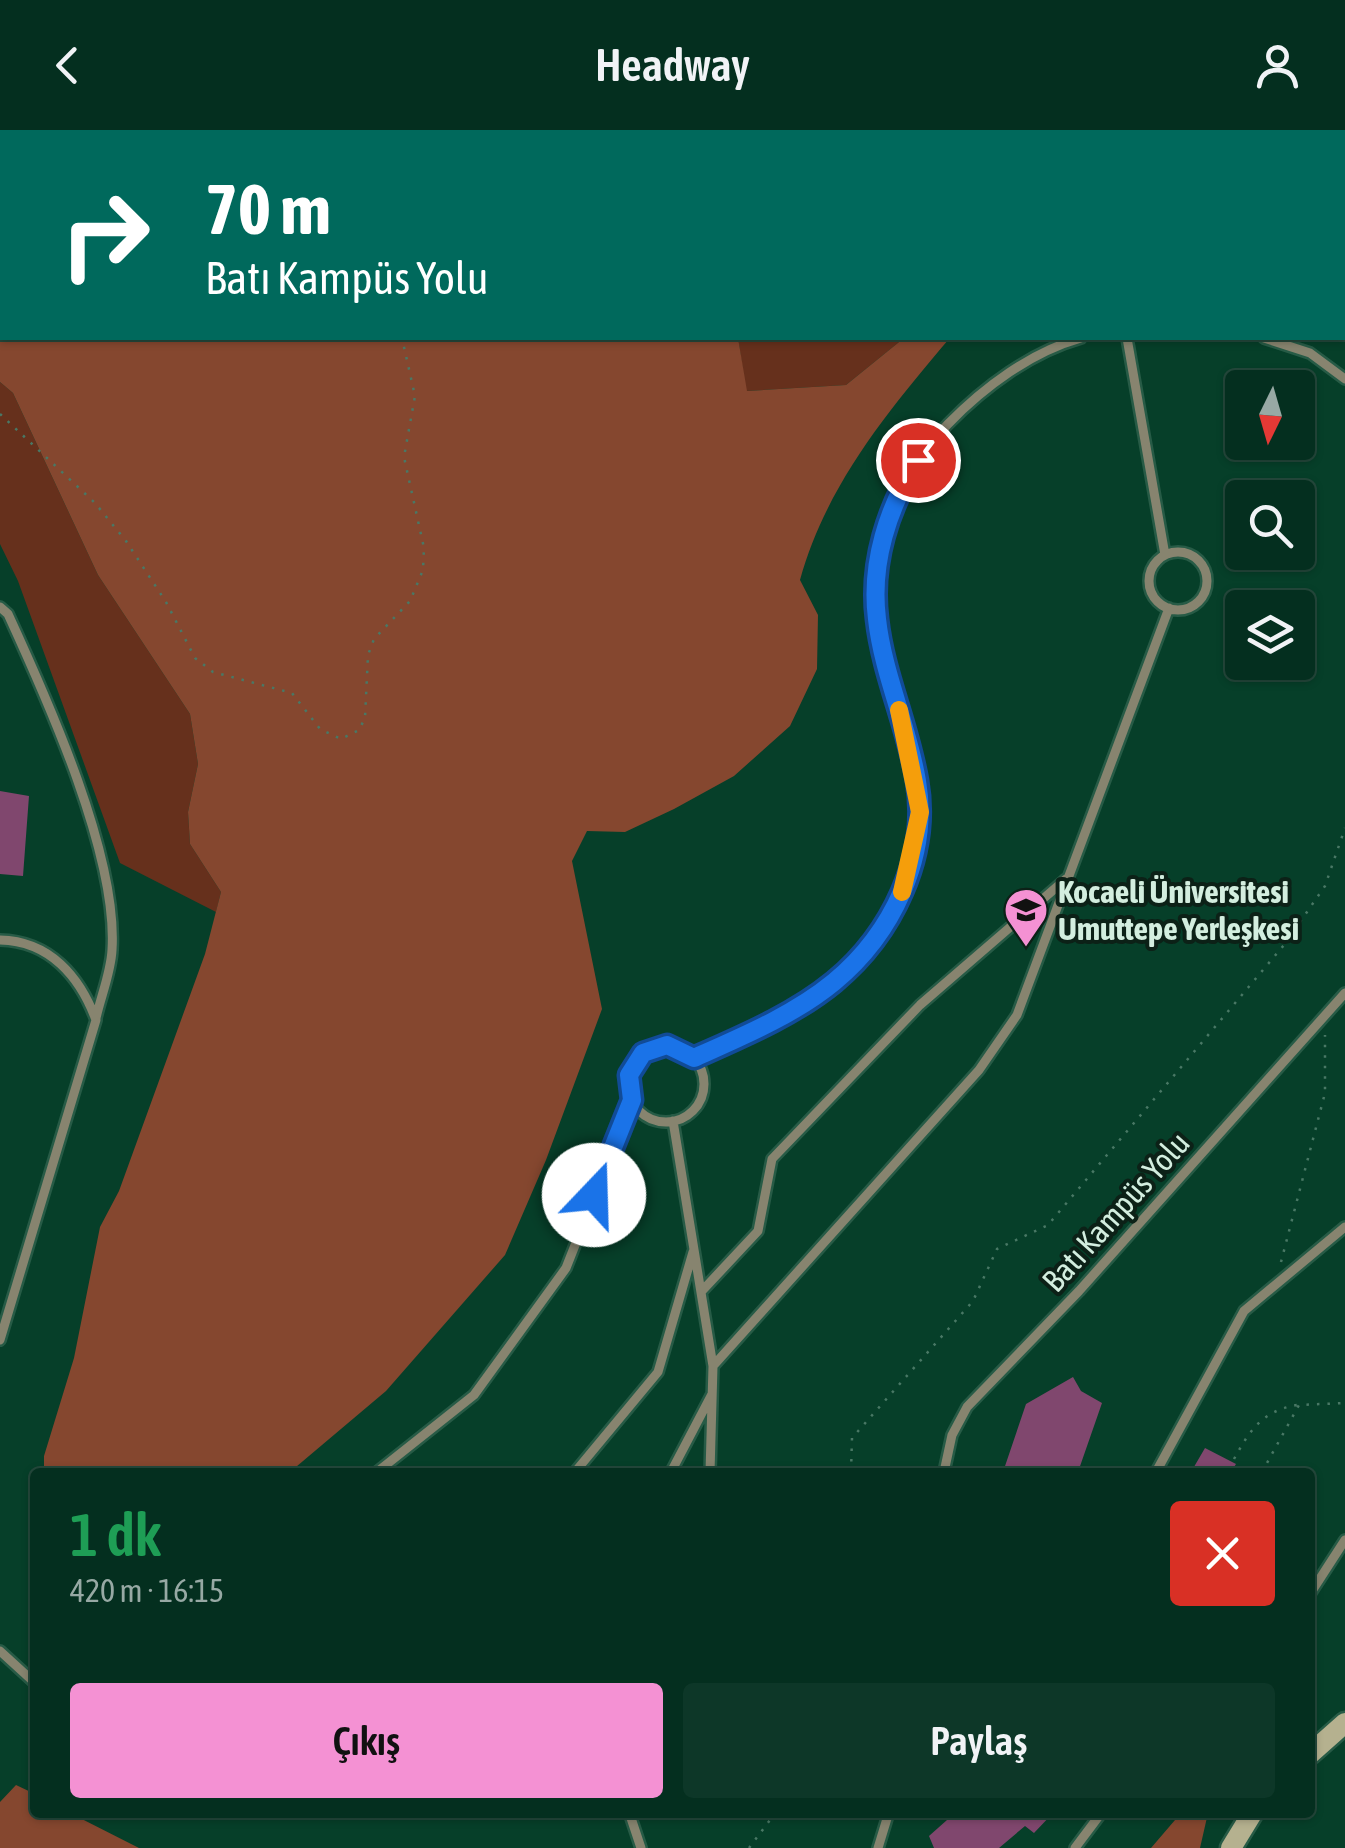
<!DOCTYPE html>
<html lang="tr">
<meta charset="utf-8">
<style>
:root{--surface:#042f1f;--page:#0d3728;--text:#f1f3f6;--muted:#97a9a4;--line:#254a3d;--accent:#f491d3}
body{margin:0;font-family:"Asap Condensed",sans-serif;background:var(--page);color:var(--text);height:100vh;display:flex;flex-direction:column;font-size:38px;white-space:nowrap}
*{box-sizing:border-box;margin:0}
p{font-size:32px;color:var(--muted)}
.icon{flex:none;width:55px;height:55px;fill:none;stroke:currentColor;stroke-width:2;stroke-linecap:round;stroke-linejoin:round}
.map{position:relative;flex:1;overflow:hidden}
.details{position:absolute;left:30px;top:1338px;width:1285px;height:350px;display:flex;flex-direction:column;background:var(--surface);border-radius:10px;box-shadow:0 2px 8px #0004,0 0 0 2px var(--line)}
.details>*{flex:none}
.banner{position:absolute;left:0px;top:0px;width:1345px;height:210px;box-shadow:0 2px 8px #0004,0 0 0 2px var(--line);background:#00695c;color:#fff;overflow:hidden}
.needle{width:65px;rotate:185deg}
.buttons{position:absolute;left:1225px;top:240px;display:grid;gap:20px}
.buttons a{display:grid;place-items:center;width:90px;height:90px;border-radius:10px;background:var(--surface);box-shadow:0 2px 8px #0004,0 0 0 2px var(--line);font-size:50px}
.pin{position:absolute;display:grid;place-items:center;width:85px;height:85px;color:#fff;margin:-42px;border:5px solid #fff;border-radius:50%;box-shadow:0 2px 10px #0007}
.me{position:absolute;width:110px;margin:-55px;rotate:21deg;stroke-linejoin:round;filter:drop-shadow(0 0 8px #0008)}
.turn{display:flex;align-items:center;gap:35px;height:210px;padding:0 40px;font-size:45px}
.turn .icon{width:130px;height:130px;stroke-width:2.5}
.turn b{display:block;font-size:70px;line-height:85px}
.round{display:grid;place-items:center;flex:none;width:105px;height:105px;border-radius:10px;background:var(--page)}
.head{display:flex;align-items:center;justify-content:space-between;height:170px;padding:0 40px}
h1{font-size:60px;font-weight:600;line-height:75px;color:#1e9e55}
.primary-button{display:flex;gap:20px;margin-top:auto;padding:20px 40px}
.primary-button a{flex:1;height:115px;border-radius:10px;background:var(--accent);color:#111;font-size:40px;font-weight:600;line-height:115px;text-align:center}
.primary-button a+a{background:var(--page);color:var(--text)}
header{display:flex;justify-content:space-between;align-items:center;height:130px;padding:0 40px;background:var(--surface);font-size:45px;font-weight:600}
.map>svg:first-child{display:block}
</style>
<header><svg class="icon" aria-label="back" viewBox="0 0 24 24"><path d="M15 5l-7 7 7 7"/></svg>Headway<svg class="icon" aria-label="person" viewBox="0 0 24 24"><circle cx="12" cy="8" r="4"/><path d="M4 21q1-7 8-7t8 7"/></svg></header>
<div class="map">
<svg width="1345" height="1718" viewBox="0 0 1345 1718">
<rect width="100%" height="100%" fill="#063f29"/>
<path fill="#66301c" d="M714,0h631v21l-3,-19z
M738,208h166l-58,47 -100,6z
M0,252l13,11 85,182 92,139 8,50 -10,48 2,32 31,48 -5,20 -96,-49 -102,-282 -18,-37z"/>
<path fill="#85472f" d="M0,0h714l-712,2v206h736l9,53 99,-6 58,-47 45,1c-62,73 -123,147 -149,241l18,35 -1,54 -27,57 -56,50 -60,33 -49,23 -38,-1 -15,30 30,148 -56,151 -41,95 -119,136 -96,81h-246v-16l30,-98 26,-131 19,-36 86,-237 16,-62 -31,-48 -2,-32 10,-48 -8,-50 -92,-139 -85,-182 -13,-11z
M16,1655l19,9v18l35,1 69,35h-139v-46z
M1181,1683h27l-8,35h-49z"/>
<path fill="#80476e" d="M0,661l29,5 -6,80 -23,-2z
M1073,1247l8,14 21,12 -24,69h-75l23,-68z
M1205,1318l31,16 -5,8h-40z
M956,1682h98l-20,21 -9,-7 -26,22h-65l-5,-12z"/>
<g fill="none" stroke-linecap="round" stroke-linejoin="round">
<defs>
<path id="lane" d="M1342,149l3,-4
M1127,208l38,217
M1264,208l46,15 35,26
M1149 451a29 29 0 1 1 58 0a29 29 0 1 1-58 0Z
M0,477l8,7c40,87 110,242 104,336 -1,22 -11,46 -16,68
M0,810c50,1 80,37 96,80l-96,320
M628 954a38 38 0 1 1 76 0a38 38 0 1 1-76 0Z
M695,928c82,-38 169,-78 208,-167 71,-163 -126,-290 45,-467 36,-37 83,-72 133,-86
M673,991l40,245 266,-296 38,-55 152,-407
M701,1162l57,-61 14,-72 148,-154 146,-126
M377,1342l97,-77 92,-127 66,-167
M575,1342l83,-100 35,-120
M671,1342l41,-78
M710,1342l3,-106
M944,1342l8,-37 15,-28 112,-116 266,-298
M1156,1342l88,-161 101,-84
M1310,1464l35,-54
M0,1521l35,32
M629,1682l12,36
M878,1718l11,-36
M1075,1718l27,-36"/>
<path id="secondary" d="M1310,1624l35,-31
M1231,1718l22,-36"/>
</defs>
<use href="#lane" stroke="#275b46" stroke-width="14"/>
<use href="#secondary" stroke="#275b46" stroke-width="25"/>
<path stroke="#497865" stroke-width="2.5" stroke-dasharray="2.5 8" stroke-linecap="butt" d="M496,2v-2
M0,284l95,89 31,38 40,61 29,56 18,14 79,21 28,36 21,10 18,-9 6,-12 3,-63 6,-16 36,-38 13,-31 1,-22 -20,-91 11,-61 -13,-58
M1281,1132l44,-169v-58
M1234,1329c16,-29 28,-48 63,-54
M851,1342l1,-34 121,-137 24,-52 51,-24 236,-280 41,-59 20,-58
M1262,1342l37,-67 46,-2
M749,1718l27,-36"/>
<use href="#lane" stroke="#87846f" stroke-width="9"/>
<use href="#secondary" stroke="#b5b18f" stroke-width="20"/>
</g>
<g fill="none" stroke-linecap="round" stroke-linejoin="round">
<defs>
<path id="route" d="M594,1065l38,-95 -3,-25 14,-22 24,-8 27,13c47,-21 100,-43 140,-76 58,-48 96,-126 83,-201 -9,-55 -34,-107 -40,-162 -7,-56 11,-112 41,-159"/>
</defs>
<use href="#route" stroke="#114b97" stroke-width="25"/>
<use href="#route" stroke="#1a73e8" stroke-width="18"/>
<path stroke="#f59e0b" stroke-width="18" d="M899,580l21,102 -18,80"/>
</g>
<defs>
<symbol id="university-pin" viewBox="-11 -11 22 30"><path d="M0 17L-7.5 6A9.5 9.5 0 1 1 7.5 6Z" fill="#f491d3" stroke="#0c2117"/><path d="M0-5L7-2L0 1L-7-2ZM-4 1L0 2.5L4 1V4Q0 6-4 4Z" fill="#111"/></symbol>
</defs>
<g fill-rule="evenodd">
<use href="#university-pin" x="1001" y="755" width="50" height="68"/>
</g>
<g text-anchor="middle" stroke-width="8" stroke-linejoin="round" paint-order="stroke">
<g font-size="32" font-weight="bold" fill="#d3eedf" stroke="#0c2117" text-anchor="start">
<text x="1058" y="773">Kocaeli Üniversitesi<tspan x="1058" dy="37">Umuttepe Yerleşkesi</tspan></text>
</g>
<g font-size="32" fill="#d3eedf" stroke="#0c2117">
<text transform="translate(1116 1082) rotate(-48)" y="11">Batı Kampüs Yolu</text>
</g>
</g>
</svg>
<div class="buttons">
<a><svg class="needle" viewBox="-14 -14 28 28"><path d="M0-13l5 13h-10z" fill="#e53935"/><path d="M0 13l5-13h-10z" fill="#97a9a4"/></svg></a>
<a><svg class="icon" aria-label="search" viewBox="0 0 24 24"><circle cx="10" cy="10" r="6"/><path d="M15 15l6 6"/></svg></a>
<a><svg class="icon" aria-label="layers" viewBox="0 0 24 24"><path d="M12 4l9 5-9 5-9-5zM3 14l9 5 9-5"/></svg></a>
</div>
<div class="pin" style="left:918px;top:330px;background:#d93025"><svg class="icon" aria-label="arrive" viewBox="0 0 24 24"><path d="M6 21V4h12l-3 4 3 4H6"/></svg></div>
<svg class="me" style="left:594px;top:1065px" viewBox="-20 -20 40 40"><circle r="19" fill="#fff"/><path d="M0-13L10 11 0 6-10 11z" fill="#1a73e8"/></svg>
<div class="banner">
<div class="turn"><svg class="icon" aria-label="right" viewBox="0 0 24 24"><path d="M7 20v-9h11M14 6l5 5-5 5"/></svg><div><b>70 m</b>Batı Kampüs Yolu</div></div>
</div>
<section class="details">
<div class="head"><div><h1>1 dk</h1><p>420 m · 16:15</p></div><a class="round" style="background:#d93025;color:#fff"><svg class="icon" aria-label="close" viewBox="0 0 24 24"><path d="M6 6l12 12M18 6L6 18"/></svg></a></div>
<div class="primary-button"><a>Çıkış</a><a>Paylaş</a></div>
</section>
</div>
